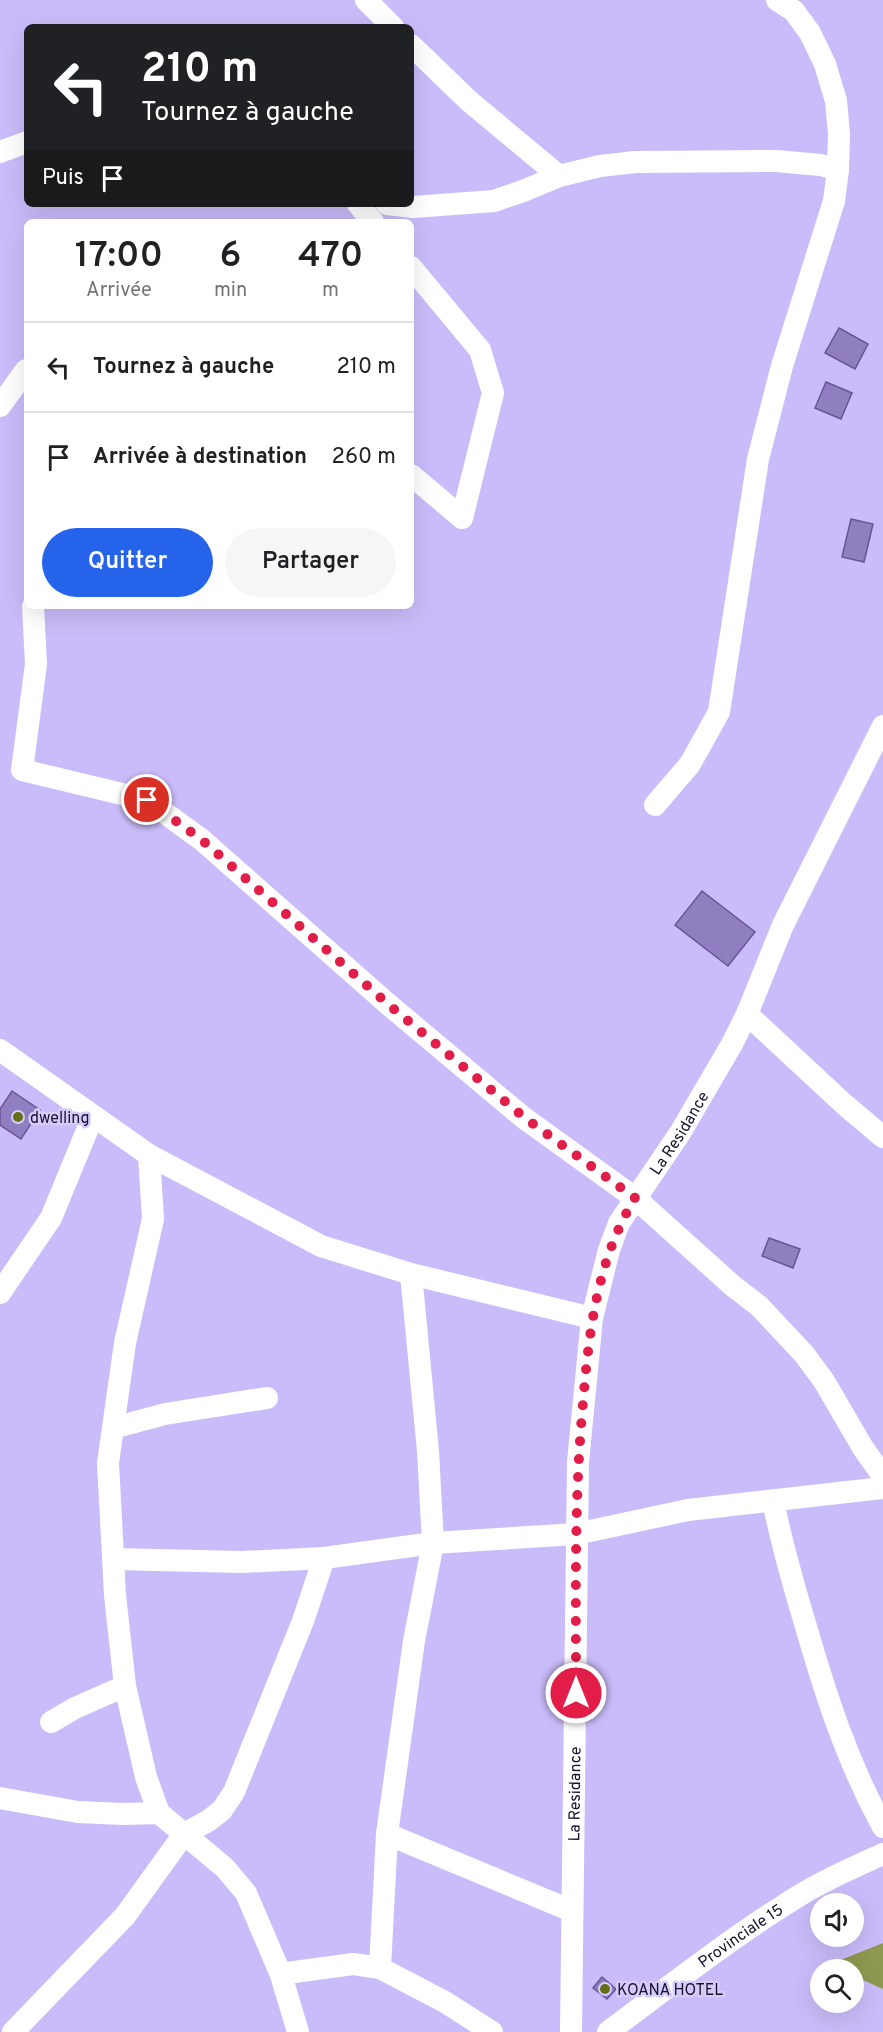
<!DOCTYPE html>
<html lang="fr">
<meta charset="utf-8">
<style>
:root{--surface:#fff;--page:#f6f6f6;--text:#202124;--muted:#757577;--line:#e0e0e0;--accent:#2563eb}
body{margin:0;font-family:Overpass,sans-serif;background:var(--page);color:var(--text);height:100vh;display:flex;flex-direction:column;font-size:22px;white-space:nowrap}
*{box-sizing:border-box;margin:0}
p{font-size:20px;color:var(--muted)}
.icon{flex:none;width:33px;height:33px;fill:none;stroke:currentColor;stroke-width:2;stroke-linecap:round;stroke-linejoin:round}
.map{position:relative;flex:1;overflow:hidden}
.sheet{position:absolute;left:24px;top:219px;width:390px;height:390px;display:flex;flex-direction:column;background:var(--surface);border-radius:9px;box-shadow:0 6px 24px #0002}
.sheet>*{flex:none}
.top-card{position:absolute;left:24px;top:24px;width:390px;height:183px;border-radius:9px;box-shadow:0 6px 24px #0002;background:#202124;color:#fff;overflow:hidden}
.tools{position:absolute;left:810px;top:1893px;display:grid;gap:12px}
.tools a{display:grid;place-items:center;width:54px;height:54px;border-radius:50%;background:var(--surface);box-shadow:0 6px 24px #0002;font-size:30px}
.pin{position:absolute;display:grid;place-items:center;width:51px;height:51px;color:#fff;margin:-26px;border:3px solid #fff;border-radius:50%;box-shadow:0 2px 6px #0007}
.me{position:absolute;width:66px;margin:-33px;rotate:0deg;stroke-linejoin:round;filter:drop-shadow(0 0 4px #0008)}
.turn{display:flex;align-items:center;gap:21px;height:126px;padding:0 18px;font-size:27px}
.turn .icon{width:78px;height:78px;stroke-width:2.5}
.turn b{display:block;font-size:42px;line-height:51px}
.then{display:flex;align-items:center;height:57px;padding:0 18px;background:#0003;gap:12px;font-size:22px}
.eta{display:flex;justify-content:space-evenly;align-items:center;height:102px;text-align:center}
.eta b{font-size:36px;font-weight:600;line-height:42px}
.button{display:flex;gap:12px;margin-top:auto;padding:12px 18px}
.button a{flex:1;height:69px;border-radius:36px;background:var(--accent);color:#fff;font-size:24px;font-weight:600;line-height:69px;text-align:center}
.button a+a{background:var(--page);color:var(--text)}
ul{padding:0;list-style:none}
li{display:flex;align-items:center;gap:18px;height:90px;padding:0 18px;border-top:2px solid var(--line)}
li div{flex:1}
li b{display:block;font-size:22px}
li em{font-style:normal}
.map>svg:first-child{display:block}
</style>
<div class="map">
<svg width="883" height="2032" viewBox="0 0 883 2032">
<rect width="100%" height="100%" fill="#cabcfa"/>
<path fill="#8f9850" d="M883,1943v46l-29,-13v-6l-16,-1 -10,-4z"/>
<path fill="#907fc0" stroke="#685499" stroke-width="1.5" d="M839,328l29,16 -13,25 -30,-16z
M826,382l26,11 -11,26 -26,-11z
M851,519l22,5 -9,38 -22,-5z
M702,891l53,41 -27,34 -53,-41z
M12,1091l28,19 -19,29 -21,-14v-16z
M769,1238l31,11 -7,19 -31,-12z
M602,1977l14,12 -9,10 -14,-11z"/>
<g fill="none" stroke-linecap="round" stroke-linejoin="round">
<g stroke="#fff" stroke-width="22">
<path d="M366,0l27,27"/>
<path d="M411,45l58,56 90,75"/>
<path d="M0,152l27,-10"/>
<path d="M358,204l15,18"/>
<path d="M387,204l26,3 81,-6 29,-10 36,-15 41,-10 35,-4 141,-1 45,4 17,5"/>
<path d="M411,267l69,83 13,43 -31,125 -51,-43"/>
<path d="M0,406l26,-36"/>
<path d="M33,606l3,58 -14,106 125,30 55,40 187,165 135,113 111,80 98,88 26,20 45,48 20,27 39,67 20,28"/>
<path d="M655,805l35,-41 29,-52 39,-253 24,-93 52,-165 4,-31 1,-36 -3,-33 -11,-37 -15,-31 -16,-22 -17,-11"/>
<path d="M747,1014l98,91 38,32"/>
<path d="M0,1050l149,105 172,91 90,28 181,44"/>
<path d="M149,1155l4,64 -28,124 -17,120 7,132 10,91 21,91 13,36 66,55 21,25 35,82 6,-2 66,-9 27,4 65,34 47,30"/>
<path d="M0,1293l51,-75 42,-102"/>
<path d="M113,1428l52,-14 102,-16"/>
<path d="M773,1501c9,44 21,86 34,129 20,69 41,133 76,197"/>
<path d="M113,1559l129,3 82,-4 109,-15 143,-9 112,-24 195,-22"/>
<path d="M51,1722l24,-14 50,-22"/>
<path d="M0,1798l78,14 45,2 36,-1"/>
<path d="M387,1834l185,77"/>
<path d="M380,1968l7,-134 27,-193 19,-98 -5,-92 -17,-177"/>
<path d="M281,1975l17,57"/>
<path d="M13,2032l112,-116 59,-82 24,-13 14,-11 12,-18 69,-171 21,-63"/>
<path id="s1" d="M571,2032l7,-570 14,-144 17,-68 10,-27 61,-90 52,-89 15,-30 36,-89 100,-199"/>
<path id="s2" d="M608,2032c58,-43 116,-89 178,-128 30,-20 64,-35 97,-50"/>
</g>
</g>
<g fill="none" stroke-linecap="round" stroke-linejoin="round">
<path stroke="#e11d48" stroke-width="10" stroke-dasharray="0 18" d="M147,800l55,40 187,165 136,113 110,80c-38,62 -46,133 -52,205 -9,96 -7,193 -7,290"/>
</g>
<g fill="#666e15" stroke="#d6ccfb" stroke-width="2">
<circle cx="18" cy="1117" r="6"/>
<circle cx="605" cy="1989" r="6"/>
</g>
<g text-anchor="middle" stroke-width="5" stroke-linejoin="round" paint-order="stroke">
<g font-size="16" fill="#1a112d" stroke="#d6ccfb" text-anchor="start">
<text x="30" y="1123">dwelling</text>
<text x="617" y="1995">KOANA HOTEL</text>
</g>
<g font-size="16" fill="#1a112d" stroke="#d6ccfb">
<text dy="6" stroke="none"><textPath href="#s1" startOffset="922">La Residance</textPath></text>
<text dy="6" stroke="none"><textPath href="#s1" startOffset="238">La Residance</textPath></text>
<text dy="6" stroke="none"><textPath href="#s2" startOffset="164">Provinciale 15</textPath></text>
</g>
</g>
</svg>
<div class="tools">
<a><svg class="icon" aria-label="sound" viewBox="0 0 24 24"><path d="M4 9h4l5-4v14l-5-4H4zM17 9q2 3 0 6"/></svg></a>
<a><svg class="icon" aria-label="search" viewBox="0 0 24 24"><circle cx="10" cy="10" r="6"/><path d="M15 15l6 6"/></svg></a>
</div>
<div class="pin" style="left:147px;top:800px;background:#d93025"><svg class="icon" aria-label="arrive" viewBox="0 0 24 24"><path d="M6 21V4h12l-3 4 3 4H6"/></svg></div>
<svg class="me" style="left:576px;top:1693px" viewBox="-20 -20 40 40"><circle r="17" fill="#e11d48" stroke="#fff" stroke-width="3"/><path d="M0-11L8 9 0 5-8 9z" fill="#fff"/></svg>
<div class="top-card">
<div class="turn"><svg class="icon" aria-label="left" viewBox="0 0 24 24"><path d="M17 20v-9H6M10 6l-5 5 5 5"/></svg><div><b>210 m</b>Tournez à gauche</div></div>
<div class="then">Puis<svg class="icon" aria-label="arrive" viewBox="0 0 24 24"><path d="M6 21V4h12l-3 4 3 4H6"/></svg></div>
</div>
<section class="sheet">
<div class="eta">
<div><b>17:00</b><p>Arrivée</p></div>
<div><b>6</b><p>min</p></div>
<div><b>470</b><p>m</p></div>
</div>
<ul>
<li><svg class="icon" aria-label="left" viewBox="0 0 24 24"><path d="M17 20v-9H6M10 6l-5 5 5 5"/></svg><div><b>Tournez à gauche</b></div><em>210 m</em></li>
<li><svg class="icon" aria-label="arrive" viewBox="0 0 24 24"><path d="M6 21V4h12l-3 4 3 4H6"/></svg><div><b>Arrivée à destination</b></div><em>260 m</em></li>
</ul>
<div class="button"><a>Quitter</a><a>Partager</a></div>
</section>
</div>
